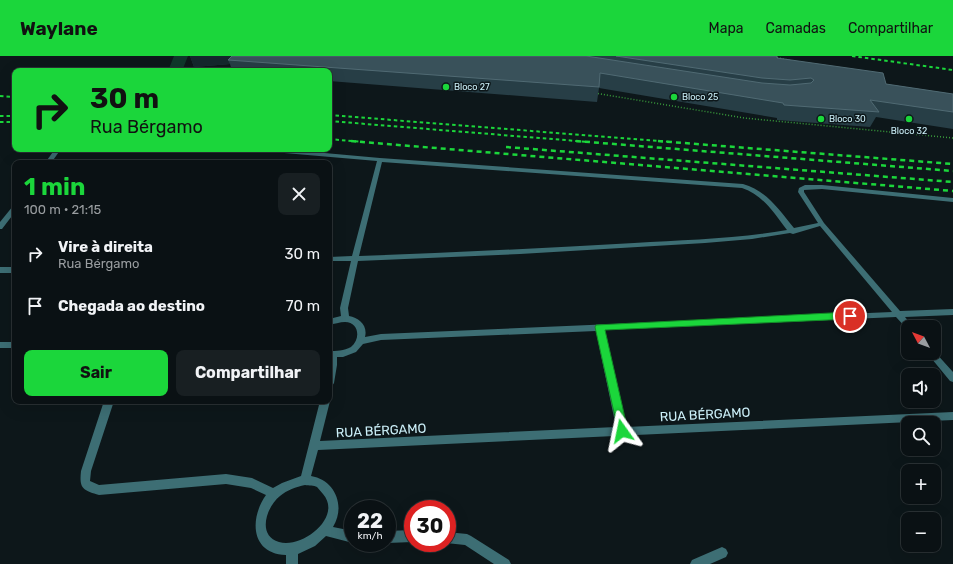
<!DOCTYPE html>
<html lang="pt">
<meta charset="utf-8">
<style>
:root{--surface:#0a1114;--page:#181f22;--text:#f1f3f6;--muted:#999da0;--line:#2a3134;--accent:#1bd63b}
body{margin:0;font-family:Rubik,sans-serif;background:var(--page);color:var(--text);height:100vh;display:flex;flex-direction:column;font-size:15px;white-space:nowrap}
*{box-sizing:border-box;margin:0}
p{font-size:13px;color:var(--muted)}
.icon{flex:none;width:22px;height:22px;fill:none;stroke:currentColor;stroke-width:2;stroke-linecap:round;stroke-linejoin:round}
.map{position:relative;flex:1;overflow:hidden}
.details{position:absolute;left:12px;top:104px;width:320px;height:244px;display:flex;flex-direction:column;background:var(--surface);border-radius:8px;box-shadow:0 4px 16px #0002,0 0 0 1px var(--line)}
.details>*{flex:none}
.guide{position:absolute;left:12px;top:12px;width:320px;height:84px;border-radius:8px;box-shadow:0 4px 16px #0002,0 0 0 1px var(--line);background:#1bd63b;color:#111;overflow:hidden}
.needle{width:26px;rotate:311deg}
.tools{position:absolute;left:901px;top:264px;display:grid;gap:8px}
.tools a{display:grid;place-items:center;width:40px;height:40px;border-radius:8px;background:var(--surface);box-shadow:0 4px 16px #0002,0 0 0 1px var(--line);font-size:20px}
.speed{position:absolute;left:344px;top:444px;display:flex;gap:8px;font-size:20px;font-weight:700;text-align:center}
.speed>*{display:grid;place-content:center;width:52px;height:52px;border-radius:50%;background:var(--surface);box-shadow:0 4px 16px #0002,0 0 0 1px var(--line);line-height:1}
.speed small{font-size:10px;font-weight:400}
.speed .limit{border:6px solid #d22;background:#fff;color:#111}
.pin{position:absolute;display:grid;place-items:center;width:34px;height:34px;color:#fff;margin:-17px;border:2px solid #fff;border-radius:50%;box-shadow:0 1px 4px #0007}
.me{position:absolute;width:44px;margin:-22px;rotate:348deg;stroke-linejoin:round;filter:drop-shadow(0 0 3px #0008)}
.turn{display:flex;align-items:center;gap:14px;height:84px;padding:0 12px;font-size:18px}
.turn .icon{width:52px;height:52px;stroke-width:2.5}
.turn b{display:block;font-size:28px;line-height:34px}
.round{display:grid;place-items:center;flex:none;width:42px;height:42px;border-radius:8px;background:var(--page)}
.head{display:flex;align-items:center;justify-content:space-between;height:68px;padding:0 12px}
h1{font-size:24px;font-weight:700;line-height:30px;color:var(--accent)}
.primary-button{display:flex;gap:8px;margin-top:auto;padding:8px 12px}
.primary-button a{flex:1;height:46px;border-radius:8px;background:var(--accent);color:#111;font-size:16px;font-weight:700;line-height:46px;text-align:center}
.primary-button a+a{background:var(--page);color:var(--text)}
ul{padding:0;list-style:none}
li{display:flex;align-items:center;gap:12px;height:52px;padding:0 12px}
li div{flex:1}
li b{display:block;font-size:15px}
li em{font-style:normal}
header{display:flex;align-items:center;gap:24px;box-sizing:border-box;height:56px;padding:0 20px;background:var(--accent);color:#111}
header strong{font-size:19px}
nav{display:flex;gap:22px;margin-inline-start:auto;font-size:14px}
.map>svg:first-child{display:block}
</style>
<header>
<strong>Waylane</strong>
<nav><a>Mapa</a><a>Camadas</a><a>Compartilhar</a></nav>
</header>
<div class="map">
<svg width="953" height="508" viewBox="0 0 953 508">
<rect width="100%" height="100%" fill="#0d171a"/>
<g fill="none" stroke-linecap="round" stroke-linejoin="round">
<path fill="#10372b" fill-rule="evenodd" d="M174,0h14l-6,15h-14z"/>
<path stroke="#3a9f3c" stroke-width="1.5" stroke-dasharray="1 2" stroke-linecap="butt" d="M774,1l18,4
M595,37l149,25 209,20"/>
<path fill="#3d6e74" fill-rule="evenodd" d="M55,93h6l-10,14h-6z
M258,93h22l100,9 363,26c24,7 36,26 51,44l24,-5 -20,-31 1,-4 6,-3h17l131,13v4l-131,-13 -18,1v2l20,31 76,88 53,-2v6l-48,2 8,10h-5v3l-12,-13 -292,13 22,97 327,-15v8l-635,30 -7,26c24,4 35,30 22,51l20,4v12l-27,-7 -11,10 -17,8v10h-12v-9c-35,-1 -37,-36 -20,-60l-15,-7 -25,-4 -127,11c-16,-5 -20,-6 -18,-24l23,-70h10l-23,70 -1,10 9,4 127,-11 26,4 21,10 9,-5 19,-7 19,-75h9v-1l1,1 -10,40 296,-14 -20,-96 -215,9 -18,4 -7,8 -13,5h-6v8l-3,18 -2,3 -3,1v-36c7,0 15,0 22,-4 10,-8 8,-25 -6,-25 -5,0 -11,2 -16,3v-6l12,-3 -1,-8 11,-47h-22v-4l23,-1 25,-95 -116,-10zM382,106l360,26c21,7 32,25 45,42 -50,9 -102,10 -153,13 -92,5 -183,10 -275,13zM820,170l72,86 -511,22 -16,3c3,-12 -6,-19 -16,-21l-1,-8 10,-47 162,-7 185,-11 47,-4 38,-6 3,1zM305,429c4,1 9,0 12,2 2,2 4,5 6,7 20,23 -21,55 -44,48 -22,-6 -13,-35 1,-46 7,-6 16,-9 25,-11z
M15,149v7l-13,17h-2v-7l13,-16z
M0,211h15v6h-15z
M0,286h15v6h-15z
M934,295l19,21v10l-3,-1 -23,-28h7z
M413,474v12l-26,1v-12z
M447,476l20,2 4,2 38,24 2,4h-17l-29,-19 -19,-2h1z
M722,491l4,2 2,4 -2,4 -16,7h-20l2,-4z"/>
<path stroke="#1bd63b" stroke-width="2" stroke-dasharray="3.5 3" stroke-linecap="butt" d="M852,0l101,14
M0,40l15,1
M329,59l342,27
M0,60h15
M329,65l260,21
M0,66h15
M329,83l34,3"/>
<path stroke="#1bd63b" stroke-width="2.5" stroke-dasharray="5 4" stroke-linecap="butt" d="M351,85l602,50
M576,85l377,30
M658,85l295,23
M506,91l447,35"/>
</g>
<path fill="#273e46" d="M190,0h587v2l109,26 67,10v35l-77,-12 -6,10 -93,-7v-2l-178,-30 -2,14 -268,-21v-10h-97l-2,-7 -36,3z"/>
<path fill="#15272d" d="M190,0h52l-14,4 2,4 -36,3z"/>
<path fill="#39515a" stroke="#506a73" d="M232,0h354l176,27 28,2 21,-2 3,-3 -3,-2 -21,2 -28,-2 -146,-22h161v2l106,15 3,11 67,10v18l-83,-12 9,12 -95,-7 -1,-2 -183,-30 -1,14 -371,-27z"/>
<path fill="#1bd63b" stroke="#128b26" d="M850,256l5,4 -5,3 -245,11 23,101 -2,4 -4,1 -3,-1 -24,-108 1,-2z"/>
<g fill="#1bd63b" stroke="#0d171a" stroke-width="1.5">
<circle cx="446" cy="31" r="4"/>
<circle cx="674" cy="41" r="4"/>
<circle cx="821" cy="63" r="4"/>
<circle cx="909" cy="63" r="4"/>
</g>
<g text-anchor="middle" stroke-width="3" stroke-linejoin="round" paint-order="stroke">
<g font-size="9" fill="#ccf0f9" stroke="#0d171a" text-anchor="start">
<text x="454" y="34">Bloco 27</text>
<text x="682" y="44">Bloco 25</text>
<text x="829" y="66">Bloco 30</text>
<text x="909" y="78" text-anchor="middle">Bloco 32</text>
</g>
<g font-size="13" fill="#ccf0f9" stroke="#0d171a">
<text transform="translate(705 358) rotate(-3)" y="5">RUA BÉRGAMO</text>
<text transform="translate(381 374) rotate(-3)" y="5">RUA BÉRGAMO</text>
</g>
</g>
</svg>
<div class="tools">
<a><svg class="needle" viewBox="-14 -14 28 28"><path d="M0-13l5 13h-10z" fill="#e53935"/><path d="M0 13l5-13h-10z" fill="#999da0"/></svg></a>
<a><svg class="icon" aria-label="sound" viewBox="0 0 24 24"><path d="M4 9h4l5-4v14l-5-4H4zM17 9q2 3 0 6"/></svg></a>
<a><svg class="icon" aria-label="search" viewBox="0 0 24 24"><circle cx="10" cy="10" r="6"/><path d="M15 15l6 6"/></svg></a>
<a>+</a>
<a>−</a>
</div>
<div class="speed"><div>22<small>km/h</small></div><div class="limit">30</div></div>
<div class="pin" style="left:850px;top:260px;background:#d93025"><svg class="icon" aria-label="arrive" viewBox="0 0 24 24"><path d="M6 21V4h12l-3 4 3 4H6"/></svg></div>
<svg class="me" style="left:622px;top:375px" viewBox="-20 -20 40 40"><path d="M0-17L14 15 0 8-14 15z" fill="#1bd63b" stroke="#fff" stroke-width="4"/></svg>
<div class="guide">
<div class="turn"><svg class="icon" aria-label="right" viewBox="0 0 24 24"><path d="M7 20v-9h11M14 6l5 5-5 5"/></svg><div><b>30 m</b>Rua Bérgamo</div></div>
</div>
<section class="details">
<div class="head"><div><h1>1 min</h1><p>100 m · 21:15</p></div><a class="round"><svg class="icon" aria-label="close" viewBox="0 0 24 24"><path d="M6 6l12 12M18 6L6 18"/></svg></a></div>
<ul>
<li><svg class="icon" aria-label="right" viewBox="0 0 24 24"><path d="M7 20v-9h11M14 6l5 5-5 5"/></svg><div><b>Vire à direita</b><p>Rua Bérgamo</p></div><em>30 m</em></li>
<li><svg class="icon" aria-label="arrive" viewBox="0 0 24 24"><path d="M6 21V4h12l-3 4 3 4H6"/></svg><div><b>Chegada ao destino</b></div><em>70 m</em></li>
</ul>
<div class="primary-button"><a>Sair</a><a>Compartilhar</a></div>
</section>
</div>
